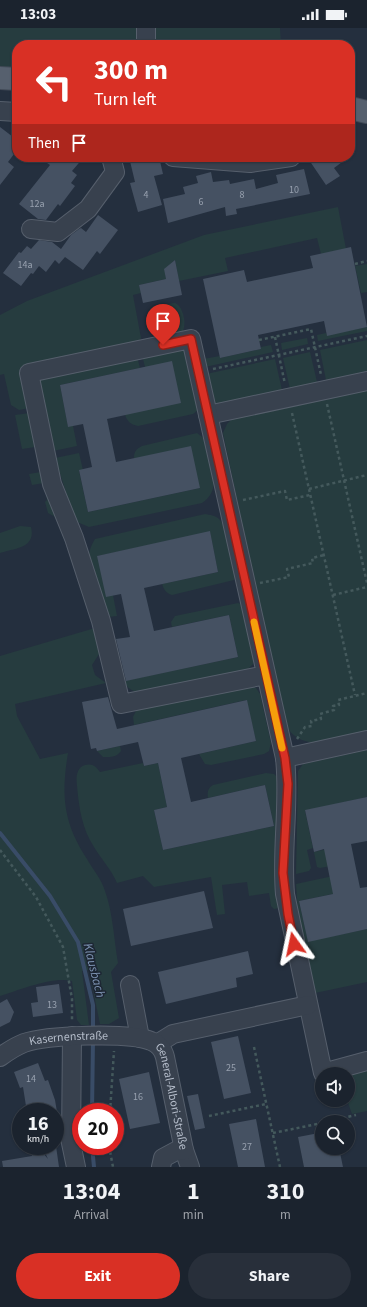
<!DOCTYPE html>
<meta charset="utf-8">
<style>
:root{--surface:#1b232e;--page:#282f3a;--text:#f1f3f6;--muted:#a0a4aa;--line:#39404a;--accent:#d93025}
body{margin:0;font-family:"Source Sans 3",sans-serif;background:var(--page);color:var(--text);height:100vh;display:flex;flex-direction:column;font-size:15px;white-space:nowrap}
*{box-sizing:border-box;margin:0}
p{font-size:13px;color:var(--muted)}
.icon{flex:none;width:22px;height:22px;fill:none;stroke:currentColor;stroke-width:2;stroke-linecap:round;stroke-linejoin:round}
.map{position:relative;height:1139px;overflow:hidden}
.side{display:flex;flex-direction:column;background:var(--surface);flex:1}
.side>*{flex:none}
.guide{position:absolute;left:12px;top:12px;width:343px;height:122px;border-radius:16px;box-shadow:0 1px 3px #0004,0 0 0 1px var(--line);background:#d93025;color:#fff;overflow:hidden}
.fabs{position:absolute;left:315px;top:1039px;display:grid;gap:8px}
.fabs a{display:grid;place-items:center;width:40px;height:40px;border-radius:50%;background:var(--surface);box-shadow:0 1px 3px #0004,0 0 0 1px var(--line);font-size:20px}
.speed{position:absolute;left:12px;top:1075px;display:flex;gap:8px;font-size:20px;font-weight:700;text-align:center}
.speed>*{display:grid;place-content:center;width:52px;height:52px;border-radius:50%;background:var(--surface);box-shadow:0 1px 3px #0004,0 0 0 1px var(--line);line-height:1}
.speed small{font-size:10px;font-weight:400}
.speed .limit{border:6px solid #d22;background:#fff;color:#111}
.pin{position:absolute;display:grid;place-items:center;width:34px;height:34px;color:#fff;margin:-41px -17px;border-radius:50% 50% 50% 0;rotate:-45deg;box-shadow:0 0 4px #0007}
.pin .icon{rotate:45deg}
.me{position:absolute;width:44px;margin:-22px;rotate:348deg;stroke-linejoin:round;filter:drop-shadow(0 0 3px #0008)}
.turn{display:flex;align-items:center;gap:14px;height:84px;padding:0 16px;font-size:18px}
.turn .icon{width:52px;height:52px;stroke-width:2.5}
.turn b{display:block;font-size:28px;line-height:34px}
.then{display:flex;align-items:center;height:38px;padding:0 16px;background:#0003;gap:8px;font-size:15px}
.eta{display:flex;justify-content:space-evenly;align-items:center;height:68px;text-align:center}
.eta b{font-size:24px;font-weight:700;line-height:28px}
.button{display:flex;gap:8px;margin-top:auto;padding:8px 16px}
.button a{flex:1;height:46px;border-radius:24px;background:var(--accent);color:#fff;font-size:16px;font-weight:700;line-height:46px;text-align:center}
.button a+a{background:var(--page);color:var(--text)}
.status{display:flex;justify-content:space-between;align-items:center;height:28px;padding:0 20px;background:var(--surface);direction:ltr}
.status svg{height:11px;fill:currentColor}
.map>svg:first-child{display:block}
</style>
<div class="status"><b>13:03</b><svg viewBox="0 0 49 12"><path d="M0 12V9h3v3zM5 12V6h3v6zM10 12V3h3v9zM15 12V0h3v12zM26 1h20v11H26zM47 4h2v5h-2z"/></svg></div>
<div class="map">
<svg width="367" height="1139" viewBox="0 0 367 1139">
<rect width="100%" height="100%" fill="#242f3e"/>
<path fill="#263c3f" d="M0,0h280l1,17h-264v24l-2,-1 -15,-1z
M338,179l8,42 -25,5 -4,-16 -92,20 3,13 -49,10 -4,-21 -10,9 1,10 -27,6 2,8 -8,2 8,43 -4,6 -117,24 9,40 -10,2 -8,-5 -7,-31 -4,1v-60l27,-14 177,-66z
M367,236v28l-6,1 -6,-27z
M175,275c9,4 12,22 7,30 -7,2 -17,6 -24,5 -10,-2 -14,-24 -7,-30 5,-4 18,-4 24,-5z
M367,299v4l-49,10 -1,-6 9,-2 1,2z
M307,310l1,6 -26,6 -1,-7z
M367,312v31l-41,9 -6,-30z
M271,317l2,7 -68,15 -2,-8 17,-3v2l41,-9v-2z
M183,320l3,5 12,53 -1,5 -4,3 -55,12c-8,-2 -10,-4 -13,-11l20,-48 -3,-12z
M310,324l7,30 -27,7 -7,-31z
M137,328l3,12 -80,17 8,41h5l4,20 -24,5 -15,-68 3,-7z
M275,331l7,31 -65,15 -3,-1 -8,-30z
M367,357v347c-25,6 -60,22 -79,-3l-32,-140 -33,-156 4,-9 8,-8z
M30,385l29,106 -11,-6 -3,-11 2,-2 -3,-17 -12,2 -3,-11 12,-2 -6,-25 -13,2 -7,-34z
M197,405l8,6c5,21 19,50 -3,64l-113,24 -12,-5 -3,-5 -19,-59 24,-5 4,17 -4,1 9,41 112,-24 -66,-30c0,-6 2,-9 8,-12z
M205,486c5,1 10,1 14,5 10,9 14,42 17,56l-2,5 -62,15c-6,-2 -8,-5 -10,-11l56,-12 -8,-40 -112,24 15,39 4,21 -9,1c-6,-16 -19,-47 -19,-63 1,-6 3,-10 6,-15z
M20,498l11,1c5,21 -15,21 -31,26v-20z
M238,575l5,2 11,50 -1,9 -7,7 -99,22c-11,-1 -18,-1 -23,-12l114,-24 -9,-42 -57,12 -1,-5 4,-6z
M95,600l6,23 -9,14 3,10 11,8 -91,21 2,12 23,43 28,-6c-7,43 -5,69 19,106 6,11 14,19 18,32 8,22 9,49 13,72l-7,9 8,46 -10,6h-9l-11,-54 -7,1 7,54h-8l-4,-5 -5,-39c-19,-5 -53,9 -72,15v-340z
M248,657l8,3 4,6 11,49 -2,8 -5,3 -53,11 -6,-1 -6,-10 57,-13 -10,-41 -112,25 -1,-8 4,-8z
M120,718l1,5c-5,7 -11,6 -18,6l-6,-6z
M367,722v47l-62,14 8,37 -6,2 4,18 -2,3 -13,3 2,-103 5,-7z
M143,735l1,3 14,-3 9,44 -13,3 9,40 111,-24 -9,-41 -57,13c-1,-6 0,-10 5,-13l53,-12 8,1 4,4 1,130 -5,1 -3,-3 -2,-13 -20,3 -2,-14 -25,3 3,29 -8,1 -6,-38 -57,10 -11,-11 -26,7c-6,-14 -15,-23 -23,-36 -12,-18 -15,-39 -17,-61 -1,-8 -1,-18 8,-21 7,-2 11,1 15,7z
M327,821l4,17 -11,2 -3,-1 -3,-15z
M333,848l4,17 -38,8 9,40 59,-12v53l-52,11 -17,-81 -2,-28z
M367,1040v43l-15,3 -5,-14 1,-26z"/>
<g fill="none" stroke-linecap="round" stroke-linejoin="round">
<path stroke="#394c67" stroke-width="4" d="M0,805l50,63 28,46 15,63v26
M92,1084l1,-72
M92,1118l2,21"/>
</g>
<path fill="#455162" d="M0,99l17,13v10l-9,12 6,5 -14,18z
M52,129h32l-12,14 5,4 -6,8 4,3 -15,20 -2,-2 -12,16 -8,-1 -19,-15 31,-39 -3,-2z
M129,129h30l4,17 -9,2 8,29 -24,7 -8,-29 5,-1z
M307,129h42l-15,11 6,8 -14,9z
M304,141l6,25 -74,15 1,5 -11,2 -1,-9 -57,16 -5,-24 22,-5 -2,-7 15,-4 -2,-7 15,-4 2,10 16,-2 1,4 24,-5 2,10 22,-6 -2,-8z
M98,187l20,15 -18,24 -3,-3 -14,19 -18,-13 -6,7 -4,-4 -9,12 -7,-6 -6,8 -2,-1 -10,13 -18,-13 16,-21 2,1 6,-7 4,3 8,-9 13,2 9,7 10,-14 8,-6 2,-1 5,4z
M351,219l16,80 -40,9 -3,-15 -66,14 3,14 -41,9 -17,-79 41,-9 3,12 66,-14 -3,-12z
M175,232l7,35 -39,8 -4,-18 27,-6 -2,-10z
M172,333l9,42 -74,16 9,43 75,-16 9,42 -112,24 -9,-42 13,-3 -9,-43 -15,3 -8,-42z
M210,503l8,41 -74,16 10,43 75,-16 9,42 -112,24 -10,-42 14,-2 -9,-43 -15,3 -9,-41z
M108,669l9,32 130,-29 9,41 -75,17 10,44 74,-17 9,41 -111,24 -9,-40 13,-3 -9,-44 -14,3 -6,-24 -41,9 -1,-3 -5,1 -9,-47z
M367,769v44l-16,3 9,44 7,-1v42l-59,13 -9,-41 34,-7 -9,-45 -10,3 -9,-42z
M204,863l9,37 -82,18 -8,-37z
M248,923l5,23 -17,4 1,9 -71,17 -8,-32z
M59,956l4,29 -30,4 -2,-14 7,-1 -2,-15z
M7,971l7,13 -4,10 -10,5v-24z
M238,1008l13,57 -27,6 -13,-57z
M38,1035l7,18 3,-1 7,20 2,12h-29l-2,-6 -3,-19 -3,1 -6,-16z
M149,1044l11,51 -30,6 -11,-50z
M198,1066l7,34 -10,2 -8,-34z
M256,1091l9,48h-27l-9,-43z
M319,1105l3,15h17l4,19h-39l-6,-30z
M31,1118h6l11,13 -6,-13h14l3,21h-56l-1,-6 30,-5z"/>
<g fill="none" stroke-linecap="round" stroke-linejoin="round">
<defs>
<g id="minor">
<path d="M146,0v17"/>
<path d="M0,83l17,1"/>
<path d="M173,129l77,6 41,-6"/>
<path d="M31,201l27,3 30,-23 27,-37 -4,-15"/>
<path d="M208,387l159,-34"/>
<path d="M266,647l-145,29 -20,-83 -27,-83 -22,-54 -23,-111 162,-34 94,419c5,46 -4,91 0,136l38,179 44,-12"/>
<path d="M285,730l82,-18"/>
<path d="M130,957l10,53"/>
<path d="M72,1008l-1,107 5,24"/>
<path d="M157,1016l16,-10 135,-29"/>
<path id="s1" d="M0,1029c7,-5 16,-11 24,-14 22,-8 106,-11 127,-2 8,3 12,8 14,16l19,93 6,17"/>
<path d="M161,1139l2,-9 13,-7 8,-1"/>
</g>
<path id="major" d="M0,50l17,1
M350,80l17,4"/>
</defs>
<use href="#minor" stroke="#565f6c" stroke-width="20"/>
<use href="#major" stroke="#414a57" stroke-width="24"/>
<path stroke="#44595c" stroke-width="2.5" stroke-dasharray="3 3" stroke-linecap="butt" d="M355,236l12,-3
M275,309l10,47
M259,312l52,-11 10,46
M213,341l154,-33
M327,376l40,179
M292,385l63,282
M309,461l58,-14
M243,472l42,-9 2,9 23,-5
M260,555l29,-6 -2,-8 26,-6 -1,-5 12,-3
M333,567l34,-8
M297,711l8,-12 7,-1 -1,-5 10,-2 -1,-5 14,-4 -1,-4 6,-1 -1,-5 29,-7
M0,822l36,47 27,50 9,52v22
M254,1019l26,120
M110,1084l4,-61
M209,1088l57,-12
M325,1094l31,-7
M273,1105l49,-10
M109,1118l4,21"/>
<use href="#minor" stroke="#38414e" stroke-width="18"/>
<use href="#major" stroke="#56606e" stroke-width="22"/>
</g>
<g fill="none" stroke-linecap="round" stroke-linejoin="round">
<defs>
<path id="route" d="M163,317l28,-6 94,419 3,26 -5,89 5,41 6,30"/>
</defs>
<use href="#route" stroke="#8d1f18" stroke-width="10"/>
<use href="#route" stroke="#d93025" stroke-width="7"/>
<path stroke="#f59e0b" stroke-width="7" d="M254,594l28,126"/>
</g>
<g text-anchor="middle" stroke-width="3" stroke-linejoin="round" paint-order="stroke">
<g font-size="10" fill="#98a1af">
<text x="294" y="165">10</text>
<text x="146" y="170">4</text>
<text x="242" y="170">8</text>
<text x="201" y="177">6</text>
<text x="37" y="179">12a</text>
<text x="25" y="240">14a</text>
<text x="52" y="980">13</text>
<text x="231" y="1043">25</text>
<text x="31" y="1054">14</text>
<text x="138" y="1072">16</text>
<text x="247" y="1122">27</text>
</g>
<g font-size="12" fill="#b4bcc9" stroke="#1d2633">
<text dy="4" stroke="none"><textPath href="#s1" startOffset="73">Kasernenstraße</textPath></text>
<text dy="4" stroke="none"><textPath href="#s1" startOffset="218">General-Albori-Straße</textPath></text>
</g>
<g font-size="13" font-style="italic" fill="#7c92b1" stroke="#1d2633">
<text transform="translate(95 942) rotate(76)" y="5">Klausbach</text>
</g>
</g>
</svg>
<div class="fabs">
<a><svg class="icon" aria-label="sound" viewBox="0 0 24 24"><path d="M4 9h4l5-4v14l-5-4H4zM17 9q2 3 0 6"/></svg></a>
<a><svg class="icon" aria-label="search" viewBox="0 0 24 24"><circle cx="10" cy="10" r="6"/><path d="M15 15l6 6"/></svg></a>
</div>
<div class="speed"><div>16<small>km/h</small></div><div class="limit">20</div></div>
<div class="pin" style="left:163px;top:317px;background:#d93025"><svg class="icon" aria-label="arrive" viewBox="0 0 24 24"><path d="M6 21V4h12l-3 4 3 4H6"/></svg></div>
<svg class="me" style="left:294px;top:916px" viewBox="-20 -20 40 40"><path d="M0-17L14 15 0 8-14 15z" fill="#d93025" stroke="#fff" stroke-width="4"/></svg>
<div class="guide">
<div class="turn"><svg class="icon" aria-label="left" viewBox="0 0 24 24"><path d="M17 20v-9H6M10 6l-5 5 5 5"/></svg><div><b>300 m</b>Turn left</div></div>
<div class="then">Then<svg class="icon" aria-label="arrive" viewBox="0 0 24 24"><path d="M6 21V4h12l-3 4 3 4H6"/></svg></div>
</div>
</div>
<section class="side">
<div class="eta">
<div><b>13:04</b><p>Arrival</p></div>
<div><b>1</b><p>min</p></div>
<div><b>310</b><p>m</p></div>
</div>
<div class="button"><a>Exit</a><a>Share</a></div>
</section>
